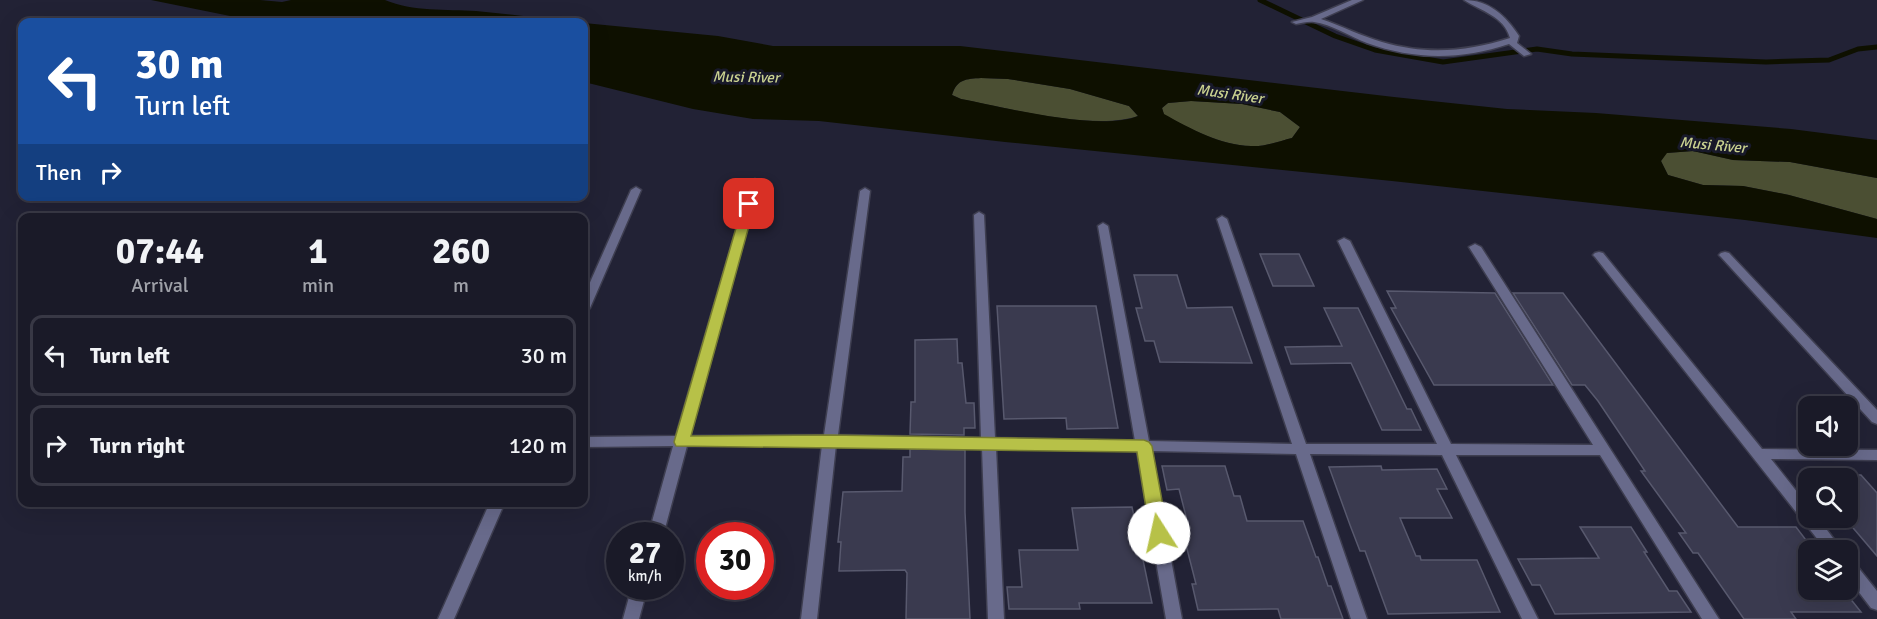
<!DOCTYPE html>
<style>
:root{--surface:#1a1a28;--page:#272734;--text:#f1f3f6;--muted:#9fa1a8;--line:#383845}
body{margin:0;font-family:Signika,sans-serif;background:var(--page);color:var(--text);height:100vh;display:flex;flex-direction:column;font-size:22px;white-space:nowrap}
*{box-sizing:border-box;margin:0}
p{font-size:20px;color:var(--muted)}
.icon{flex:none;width:33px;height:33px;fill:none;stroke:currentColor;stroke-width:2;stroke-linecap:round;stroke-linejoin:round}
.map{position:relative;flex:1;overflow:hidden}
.drawer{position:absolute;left:18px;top:213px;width:570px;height:294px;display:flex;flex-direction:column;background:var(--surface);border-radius:12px;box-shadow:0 6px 24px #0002,0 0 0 2px var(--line)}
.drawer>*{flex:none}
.hud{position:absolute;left:18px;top:18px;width:570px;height:183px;border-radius:12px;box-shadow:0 6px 24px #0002,0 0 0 2px var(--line);background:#1a4fa0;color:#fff;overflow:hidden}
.tools{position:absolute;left:1798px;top:396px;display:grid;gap:12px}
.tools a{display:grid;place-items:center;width:60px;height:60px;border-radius:12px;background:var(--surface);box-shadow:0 6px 24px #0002,0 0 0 2px var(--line);font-size:30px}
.speed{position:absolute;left:606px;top:522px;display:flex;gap:12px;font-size:30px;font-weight:700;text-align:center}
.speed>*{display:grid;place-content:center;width:78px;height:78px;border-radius:50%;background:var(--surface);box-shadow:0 6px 24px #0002,0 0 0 2px var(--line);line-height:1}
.speed small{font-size:15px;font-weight:400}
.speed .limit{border:9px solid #d22;background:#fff;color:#111}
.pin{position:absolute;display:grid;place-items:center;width:51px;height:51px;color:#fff;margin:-26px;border-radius:12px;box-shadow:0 3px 9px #0006}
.me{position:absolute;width:66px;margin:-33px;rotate:350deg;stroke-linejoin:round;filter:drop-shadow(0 0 4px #0008)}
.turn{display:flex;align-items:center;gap:21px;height:126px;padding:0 18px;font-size:27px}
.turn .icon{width:78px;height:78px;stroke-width:2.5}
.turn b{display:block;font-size:42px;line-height:51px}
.then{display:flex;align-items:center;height:57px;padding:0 18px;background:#0003;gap:12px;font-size:22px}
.eta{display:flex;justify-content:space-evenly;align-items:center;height:102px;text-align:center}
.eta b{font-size:36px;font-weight:800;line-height:42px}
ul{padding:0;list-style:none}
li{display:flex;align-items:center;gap:18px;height:81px;margin:0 12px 9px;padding:0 6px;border:3px solid var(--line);border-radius:12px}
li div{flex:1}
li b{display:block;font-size:22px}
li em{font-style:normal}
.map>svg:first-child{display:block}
</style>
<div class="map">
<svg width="1877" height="619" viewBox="0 0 1877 619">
<rect width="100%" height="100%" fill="#222235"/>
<path fill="#4b4f33" d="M981,78l27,1 62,10 59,17 9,10c-43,15 -131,-8 -177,-17l-9,-4c5,-16 14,-16 29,-17z
M1191,101l51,3 38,8 20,15 -8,11c-12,3 -28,9 -41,8 -31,-1 -60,-17 -87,-31l-2,-7 6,-5z
M1693,151l40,9 57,2 87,16v41l-88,-24 -46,-9 -40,-1 -35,-10 -7,-14 5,-8z"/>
<path fill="#0e1000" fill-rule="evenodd" d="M151,0h109l22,2 9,-2h94c28,12 61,9 91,11 34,3 68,8 102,11h-318z
M584,23l134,13 55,10h187l434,51 113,12 89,4 195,16 86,11v38l-87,-16 -57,-2 -40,-9 -26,2 -6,8 7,14 35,10 40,1 46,9 88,24v19l-132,-18 -353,-39 -387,-39 -186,-21 -66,-2 -60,-10 -109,-27zM981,78l27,1 62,10 59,17 9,10c-39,16 -134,-9 -177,-17l-9,-4c5,-16 14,-16 29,-17zM1191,101l51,3 38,8 20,15 -8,11c-12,3 -28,9 -41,8 -31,-1 -60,-17 -87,-32l-2,-6 6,-5z"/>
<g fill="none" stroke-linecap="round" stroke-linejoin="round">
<path stroke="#0e1000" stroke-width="5" d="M1260,0l75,36 40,14 68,12 94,-13 35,5 194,8 63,-2 29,-11 19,-2"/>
</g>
<path fill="#3a3a4f" stroke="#58596e" stroke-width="1.5" d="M1260,254h39l15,32h-41z
M1134,275h43l10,33 45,-1 20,56 -92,-1 -6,-21h-9l-9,-33h6z
M1387,291l108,2 58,92h-119l-43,-77h5z
M1513,293h50l175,234h58l13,17v48h36l16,20h-70l5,7h-52l-46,-66h-5l-14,-20h7l-45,-62h4l-47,-70 -13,-16h-13z
M997,306h99l22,122 -51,1 -1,-11 -62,1z
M1324,308h34l49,101h4l10,21h-39l-31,-67 -60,1 -6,-17 57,-1z
M957,339l1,24h4l4,40h8l1,25h-11v7l-54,-1 1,-32h4v-62z
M910,449l55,1v62l5,107h-64l1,-46 -2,-3 -66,1 2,-29h-3l5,-50 59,-1 1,-34h7z
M1162,466h63l9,30h6l7,25h56l13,36h2l10,29h3l12,33h-62l-3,-10 -80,1 -6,-26h4l-10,-39h-4l-5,-21h11l-9,-35 -12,1z
M1381,466l1,4 55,-1 10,20h-10l15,29h-52l16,38h4l1,4h56l23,52 -112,2 -23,-63h-5l-10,-26 -21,-58z
M1848,475h13l16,18v63l-29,-34z
M1132,507l20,96h-73l1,6h-71l-2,-22h15l-3,-37h59l-6,-42z
M1580,527h51l16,25h-3l25,39h8l14,21 -136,2 -15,-29h-8l-14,-26 81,-1z"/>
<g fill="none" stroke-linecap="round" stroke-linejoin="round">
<defs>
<path id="minor" d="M1352,0h11l-42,19c21,7 40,17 61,23 44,13 85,10 128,-4 -6,-22 -29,-27 -46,-38 25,0 42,16 55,36l-2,7 14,11 -7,2 -15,-12c-48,16 -95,16 -142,-1 -16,-6 -36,-19 -53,-21 -5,-1 -12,1 -18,2l-4,-2 20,-5z
M755,179l5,3 -70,254 134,-1 36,-244 5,-3 5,3 -32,244 143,3 -7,-223 5,-3 5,3 11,223 140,3 -37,-215 5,-3 5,3 41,215 143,3 -75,-225 5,-3 5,3 79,225h131l-99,-203 6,-3 6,3 101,203 142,1 -124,-198 6,-3 6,3 238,372h-17l-102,-164h-144l82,164h-16l-80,-164 -132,-1 57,165h-16l-55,-165 -145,-3 31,168h-16l-29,-168 -141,-3 8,171h-16l-6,-171 -146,-3 -19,174h-16l21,-174 -135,1 -24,90h-15l25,-90 -89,1v-10l92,-1 74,-254z
M636,187l5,3 -51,118 -6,4v-16l47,-106z
M1599,252l4,1 159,196 115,1v10l-106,-1 38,48v11h9l24,32h-16l-231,-293 -2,-2 2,-2z
M1725,252l4,1 148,157v14l-5,-2 -151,-165 -2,-2 2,-2z
M490,502h15l-51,117h-16z
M1848,560l5,1 24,30v19l-6,-2 -23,-30z
M632,586h16l-9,33h-16z"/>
</defs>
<use href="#minor" stroke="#3e3e50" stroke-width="3"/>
<use href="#minor" fill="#686a8b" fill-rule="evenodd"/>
</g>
<path fill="#b7c148" stroke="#777d2f" stroke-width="1.5" d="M749,200l6,4 -64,232 139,-1 314,5 5,2 3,4 16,87 -3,5 -6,2 -6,-2 -3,-5 -13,-81 -461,-6 -2,-4 69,-238z"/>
<g text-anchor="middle" stroke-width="6" stroke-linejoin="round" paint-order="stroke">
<g font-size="15" font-style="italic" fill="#cad290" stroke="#18192a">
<text transform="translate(746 77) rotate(1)" y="5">Musi River</text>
<text transform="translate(1230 94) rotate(8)" y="5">Musi River</text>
<text transform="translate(1713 145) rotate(5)" y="5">Musi River</text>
</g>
</g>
</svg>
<div class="tools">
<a><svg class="icon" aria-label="sound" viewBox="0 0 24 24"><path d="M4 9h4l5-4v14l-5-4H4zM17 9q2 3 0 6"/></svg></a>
<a><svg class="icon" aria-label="search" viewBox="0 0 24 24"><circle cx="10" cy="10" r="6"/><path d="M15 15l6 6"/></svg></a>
<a><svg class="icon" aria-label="layers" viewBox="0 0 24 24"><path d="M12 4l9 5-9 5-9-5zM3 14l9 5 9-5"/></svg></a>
</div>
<div class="speed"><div>27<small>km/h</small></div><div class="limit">30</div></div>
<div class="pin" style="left:749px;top:204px;background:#d93025"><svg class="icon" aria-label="arrive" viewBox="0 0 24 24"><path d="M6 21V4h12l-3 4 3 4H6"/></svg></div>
<svg class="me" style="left:1159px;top:533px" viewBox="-20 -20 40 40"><circle r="19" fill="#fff"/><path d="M0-13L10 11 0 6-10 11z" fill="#b7c148"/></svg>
<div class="hud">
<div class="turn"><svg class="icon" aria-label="left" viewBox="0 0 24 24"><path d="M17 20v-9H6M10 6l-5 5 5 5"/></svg><div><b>30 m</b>Turn left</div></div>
<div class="then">Then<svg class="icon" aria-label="right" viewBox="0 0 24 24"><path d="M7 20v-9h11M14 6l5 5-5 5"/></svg></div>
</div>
<section class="drawer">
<div class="eta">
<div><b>07:44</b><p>Arrival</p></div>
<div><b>1</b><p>min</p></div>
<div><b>260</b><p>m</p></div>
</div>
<ul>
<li><svg class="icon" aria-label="left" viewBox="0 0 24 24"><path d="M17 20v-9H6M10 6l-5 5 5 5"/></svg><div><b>Turn left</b></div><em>30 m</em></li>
<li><svg class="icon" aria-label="right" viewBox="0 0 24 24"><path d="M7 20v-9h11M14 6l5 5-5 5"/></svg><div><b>Turn right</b></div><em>120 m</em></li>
</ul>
</section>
</div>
